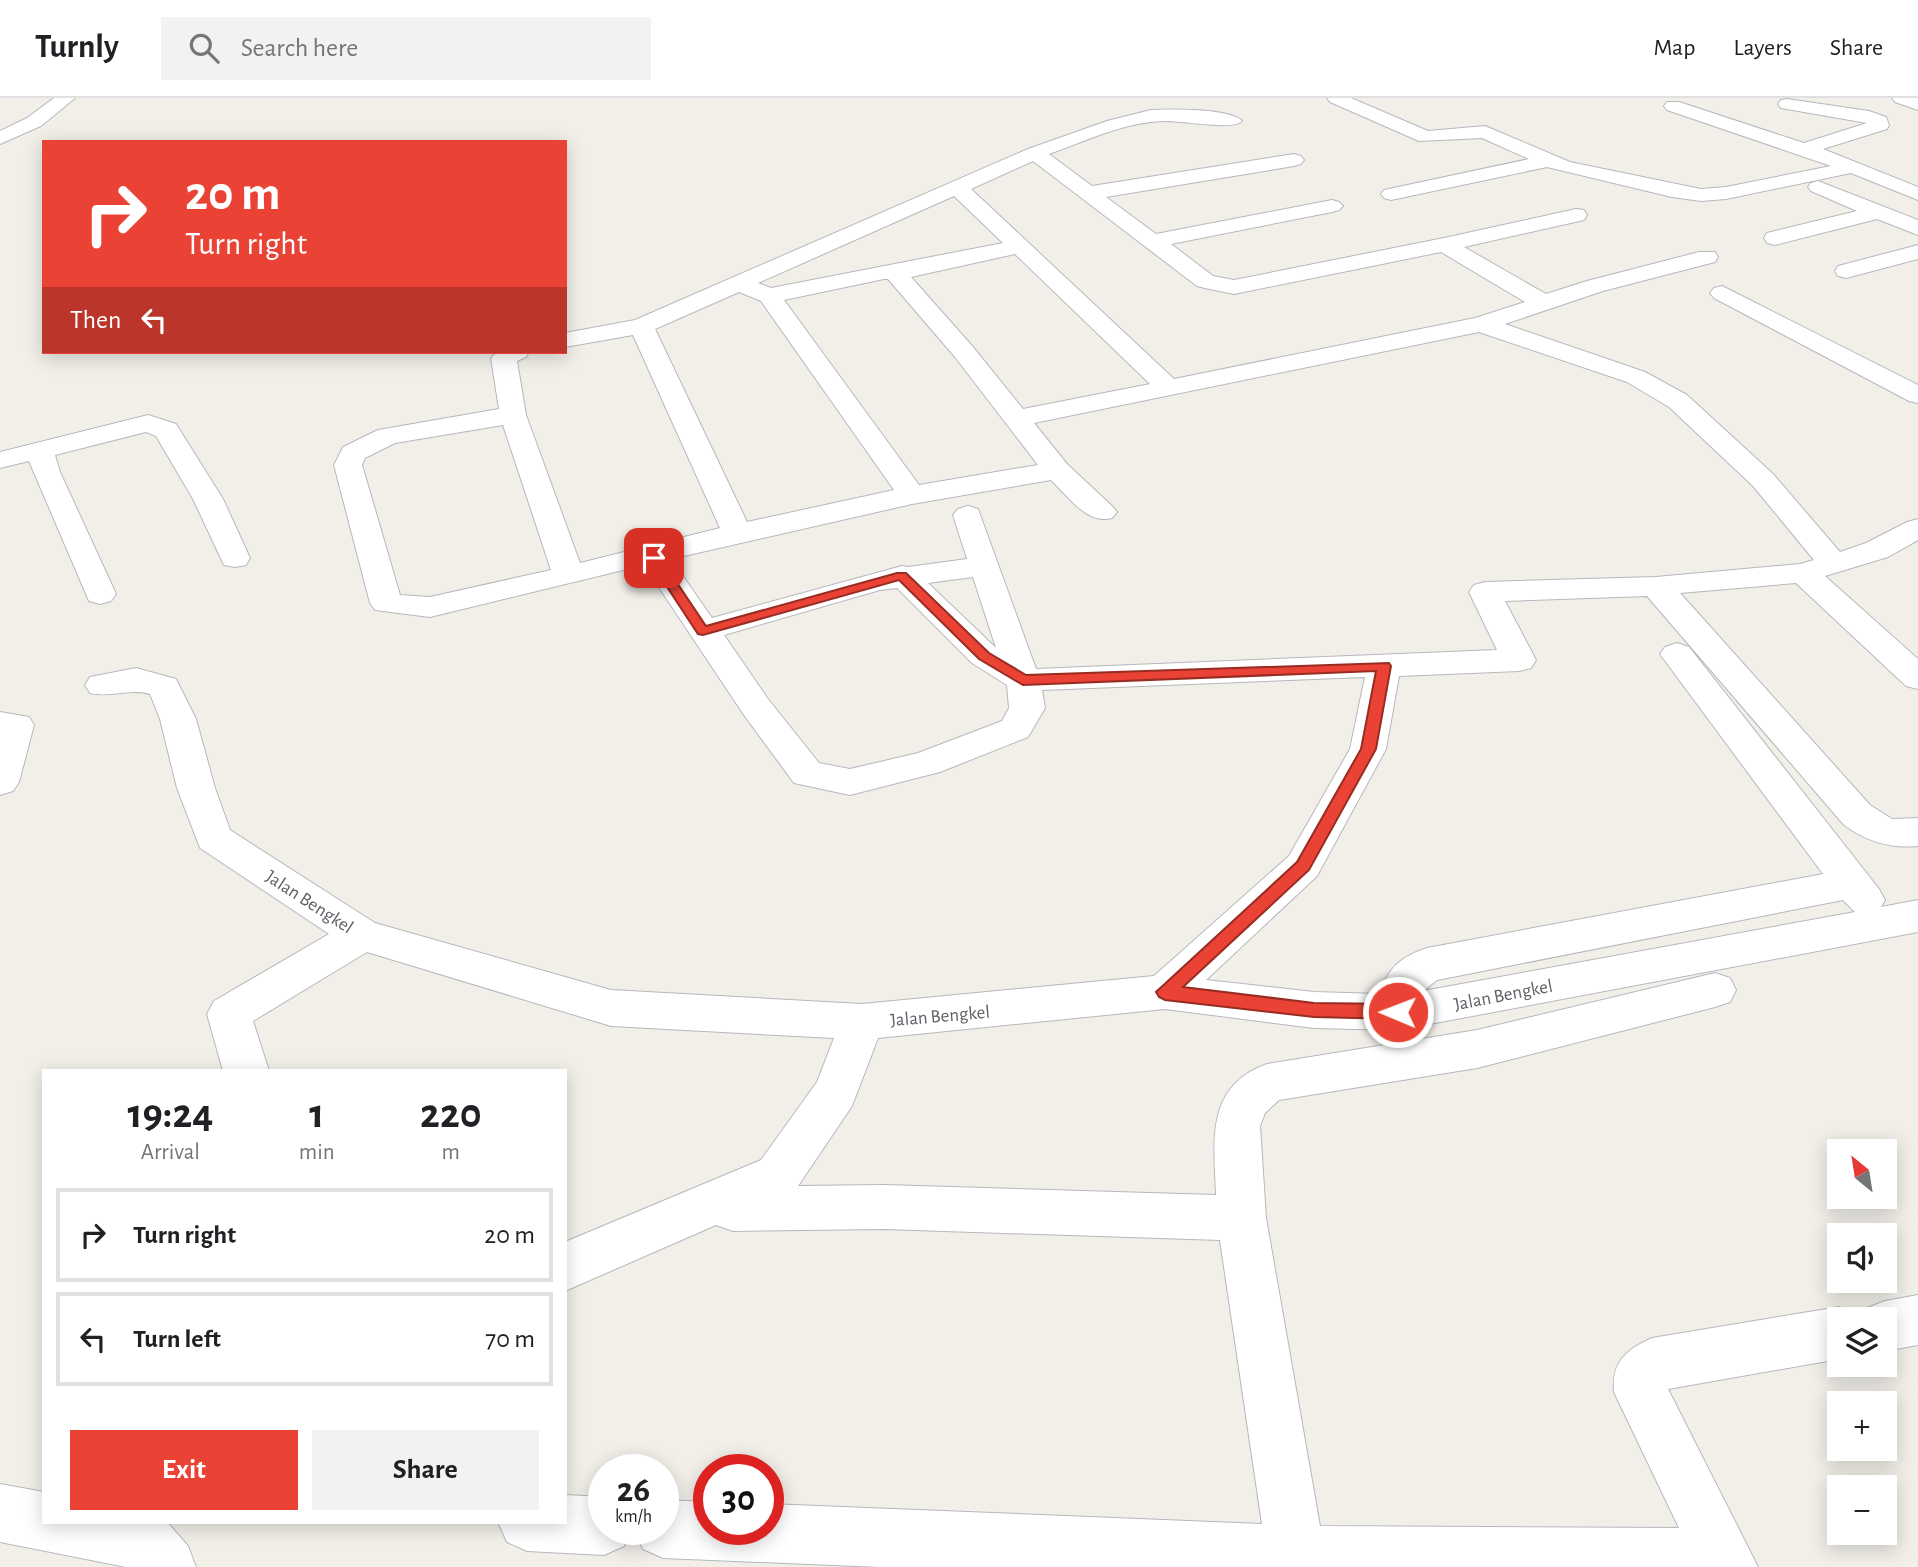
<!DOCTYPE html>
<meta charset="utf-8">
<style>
:root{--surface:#fff;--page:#f2f2f2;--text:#202124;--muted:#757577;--line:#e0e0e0;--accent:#ea4335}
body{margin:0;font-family:"Alegreya Sans",sans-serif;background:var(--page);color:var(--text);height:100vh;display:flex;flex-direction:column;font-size:26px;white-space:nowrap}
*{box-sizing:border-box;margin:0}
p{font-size:23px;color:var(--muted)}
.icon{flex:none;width:38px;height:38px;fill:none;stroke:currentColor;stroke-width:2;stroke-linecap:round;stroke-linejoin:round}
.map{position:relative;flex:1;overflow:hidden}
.side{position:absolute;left:42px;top:971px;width:525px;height:455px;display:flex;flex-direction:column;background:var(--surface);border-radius:0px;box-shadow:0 4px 18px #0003}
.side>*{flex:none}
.banner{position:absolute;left:42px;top:42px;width:525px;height:214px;border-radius:0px;box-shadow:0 4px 18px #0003;background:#ea4335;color:#fff;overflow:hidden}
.needle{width:46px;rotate:330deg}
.fabs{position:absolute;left:1827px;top:1041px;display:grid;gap:14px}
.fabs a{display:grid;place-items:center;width:70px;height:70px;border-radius:0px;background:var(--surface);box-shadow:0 4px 18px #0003;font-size:35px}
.speed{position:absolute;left:588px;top:1356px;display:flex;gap:14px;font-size:35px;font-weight:700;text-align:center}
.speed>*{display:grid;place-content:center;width:91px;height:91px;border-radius:50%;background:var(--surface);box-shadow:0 4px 18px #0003;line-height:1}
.speed small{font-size:18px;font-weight:400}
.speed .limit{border:10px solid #d22;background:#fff;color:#111}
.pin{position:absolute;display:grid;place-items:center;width:60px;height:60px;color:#fff;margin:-30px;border-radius:14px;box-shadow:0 4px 10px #0006}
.me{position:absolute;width:77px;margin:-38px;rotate:271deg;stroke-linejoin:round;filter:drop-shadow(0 0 5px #0008)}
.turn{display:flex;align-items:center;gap:24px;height:147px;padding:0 28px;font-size:32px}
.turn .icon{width:91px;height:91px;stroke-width:2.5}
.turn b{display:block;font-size:49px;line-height:60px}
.then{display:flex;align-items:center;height:66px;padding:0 28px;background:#0003;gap:14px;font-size:26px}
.eta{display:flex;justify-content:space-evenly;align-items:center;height:119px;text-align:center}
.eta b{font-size:42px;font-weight:600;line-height:49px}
.action{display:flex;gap:14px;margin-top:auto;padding:14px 28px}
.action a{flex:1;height:80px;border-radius:0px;background:var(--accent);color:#fff;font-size:28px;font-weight:600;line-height:80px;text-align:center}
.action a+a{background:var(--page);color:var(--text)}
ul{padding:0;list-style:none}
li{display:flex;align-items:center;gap:21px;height:94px;margin:0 14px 10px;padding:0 14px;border:4px solid var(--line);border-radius:0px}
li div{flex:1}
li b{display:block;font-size:26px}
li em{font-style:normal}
header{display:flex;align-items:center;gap:42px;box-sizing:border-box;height:98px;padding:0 35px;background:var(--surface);border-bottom:2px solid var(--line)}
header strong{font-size:33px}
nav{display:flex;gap:38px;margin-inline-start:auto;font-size:24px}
.search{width:490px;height:63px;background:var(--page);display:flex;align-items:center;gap:18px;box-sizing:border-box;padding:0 24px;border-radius:0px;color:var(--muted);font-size:26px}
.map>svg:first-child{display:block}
</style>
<header>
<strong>Turnly</strong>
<div class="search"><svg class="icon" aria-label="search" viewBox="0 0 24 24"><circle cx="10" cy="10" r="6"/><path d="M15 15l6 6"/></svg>Search here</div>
<nav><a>Map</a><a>Layers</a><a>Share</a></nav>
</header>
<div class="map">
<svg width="1918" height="1469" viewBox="0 0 1918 1469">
<rect width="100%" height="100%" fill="#f1efe8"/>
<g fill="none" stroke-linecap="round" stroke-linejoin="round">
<defs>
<path id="street" d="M54,0h21l-34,28 -41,18v-13l27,-13z
M1327,0h24l77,33 57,-5 85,36 131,27 25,-2 105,-21 -164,-56 -3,-4 3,-4h12l125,41 63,-20 -86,-15 -3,-4 3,-4 6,-1 82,12 17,6 3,8 -2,4 -64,20 95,38v13l-67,-27 -125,26 -25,2 -29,-4 -125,-30 -156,33 -7,-2 -3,-4 3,-4 145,-31 -47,-21 -63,3 -89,-39z
M1892,0h26v12l-23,-8z
M1151,12c18,-1 80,-2 91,11 -8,10 -62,-1 -78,0 -40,1 -78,20 -115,33l43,32 202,-32 7,2 3,4 -3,4 -7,2 -188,31 50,37 176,-34 7,2 4,4 -4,4 -7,2 -161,32 42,32 21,4 210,-42 132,-29 8,1 3,5 -3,5 -120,27 82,47 41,-13 112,-29h16l3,5 -3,5 -112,29 -98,33 140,48 42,23 86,79 67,78 26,-9 41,-21 11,-3v21l-30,17 -63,19 93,83v30l-12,-3 -110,-103 -116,10 190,212 22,14 26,-1v28c-28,3 -52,-5 -74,-21l-197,-229 -142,5 31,59 -5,8 -12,3 -120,5 -13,73 -69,127 -111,104 108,12 66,2c7,-26 22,-38 47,-46l396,-74 -163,-220 5,-7 12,-4 12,4 190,242 6,11 -4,7 37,-7v32l-520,98 -84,-2 -149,-19 -287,29 -26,68 -54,80 86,-1 332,10c-2,-54 -11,-109 51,-131l210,-34 238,-57 15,5 6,12 -6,12 -15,5 -238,61 -198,32 -14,13 -5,13 6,92 54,308 359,2 -65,-136c-3,-30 13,-43 38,-54l187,-31 19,8 1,5h-20v39l-171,30 90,178h-877l-218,-9 -20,-9 -9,-19h29v-30l46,2v28h59v-26l494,20 -42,-284 -336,-11 -151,2 -17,-6 -151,66v-49l196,-82 56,-78 17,-44 -223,-12 -244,-74 -114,69 16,50h-46l-16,-57 7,-13 115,-67 -129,-86 -23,-60 -17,-69 -10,-25c-21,-6 -40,4 -60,-1l-5,-8 5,-8 46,-9 40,11 20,40 19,69 15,42 145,93 236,67 251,14 292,-28 135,-120 61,-107 15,-72 -323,13 3,18 -17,29 -88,35 -90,23 -56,-12 -50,-68 -100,-150 -214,52 -55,-7 -5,-7 -36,-138 9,-18 35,-17 121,-21 -8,-51 6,-6h32l-3,5 -9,4 9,54 54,148 140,-35 -87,-193 -68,12v-14l70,-13 393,-171 79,-28zM1033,63l164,125 8,2 29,6 207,-42 84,50 -50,16 -301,61 -203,-190zM954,98l49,47 -232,45 -13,-5zM1015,156l135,130 -127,25 -50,-62 -62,-70zM884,181h4l67,78 83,108 -119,20 -135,-185zM739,194l22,9 133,189 -147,32 -92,-193zM1479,234l148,50 42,25 84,79 61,74 -14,4 -144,13 -171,5 -11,3 -5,7 28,58 -461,19 -58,-160 -10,-3 -10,3 -5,6 14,44 -59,8 -6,-1 -190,52 -41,-59 241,-55 139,-24c17,16 36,45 61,38l5,-6 -5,-6 -45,-42 -33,-41zM503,327l48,145 -121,27 -30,-2 -38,-130 3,-7 30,-15zM973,479l23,71 -68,-65zM897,490l75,75 35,22 2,23 -7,13 -84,32 -68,16 -31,-6 -51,-64 -44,-64 156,-45zM1843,802l12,12 -432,79 14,-11z
M1818,83l100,39v15l-41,-16 -102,26 -8,-2 -3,-5 3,-5 90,-22 -46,-20 -3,-4 3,-4z
M1918,147v14l-72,19 -8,-2 -3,-5 3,-5z
M1722,188l196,99v18l-9,-2 -195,-103 -4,-5 4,-5z
M148,317l28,9 47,75 27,59 -4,7 -11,2 -11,-2 -31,-66 -37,-63 -10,-4 -91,23 5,17 56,122 -5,7 -11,3 -11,-3 -60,-140 -29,7v-16z
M0,614l29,5 5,8 -15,57 -6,9 -13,4z
M1918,1197v50l-33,6v-31h-23l5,-12 18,-7z
M0,1386l44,8v30h123l21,24 8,21h-70l-126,-25z
M565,1397l39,2v33h27l-7,16 -20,9 -77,-4 -20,-9 -9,-20h67z"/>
</defs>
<use href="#street" stroke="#b5b8bc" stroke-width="2"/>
<use href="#street" fill="#fff" fill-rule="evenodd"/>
</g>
<path fill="#ea4335" stroke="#982c22" stroke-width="2" d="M654,457l5,1 47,70 191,-53h9l83,80 37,22 363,-12 2,3 -15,83 -67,121 -126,117 131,16 84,1 7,3 2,5 -2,5 -7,2 -84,-2 -149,-17 -6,-3 -3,-5 141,-130 64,-113 15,-78 -353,14 -44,-26 -80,-79 -196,55 -5,-1 -50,-76z"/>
<g text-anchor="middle" stroke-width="7" stroke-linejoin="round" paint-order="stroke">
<g font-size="19" fill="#5f6368" stroke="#fff">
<text transform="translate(310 803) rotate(33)" y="7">Jalan Bengkel</text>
<text transform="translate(1503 896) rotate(-11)" y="7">Jalan Bengkel</text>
<text transform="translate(940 917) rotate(-5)" y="7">Jalan Bengkel</text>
</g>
</g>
</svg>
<div class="fabs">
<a><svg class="needle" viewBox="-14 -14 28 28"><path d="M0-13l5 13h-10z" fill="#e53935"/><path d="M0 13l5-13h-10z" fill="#757577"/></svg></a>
<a><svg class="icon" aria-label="sound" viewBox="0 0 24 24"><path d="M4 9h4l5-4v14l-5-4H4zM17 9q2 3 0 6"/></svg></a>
<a><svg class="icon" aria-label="layers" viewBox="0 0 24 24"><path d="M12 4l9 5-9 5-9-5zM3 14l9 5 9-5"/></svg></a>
<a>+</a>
<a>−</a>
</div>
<div class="speed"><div>26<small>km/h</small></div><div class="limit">30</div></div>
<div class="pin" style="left:654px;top:460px;background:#d93025"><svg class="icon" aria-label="arrive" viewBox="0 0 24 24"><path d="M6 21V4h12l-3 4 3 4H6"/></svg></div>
<svg class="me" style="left:1398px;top:914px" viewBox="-20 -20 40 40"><circle r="17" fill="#ea4335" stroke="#fff" stroke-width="3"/><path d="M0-11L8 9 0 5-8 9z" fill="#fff"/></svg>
<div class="banner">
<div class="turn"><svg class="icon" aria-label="right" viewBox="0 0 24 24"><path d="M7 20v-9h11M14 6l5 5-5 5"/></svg><div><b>20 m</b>Turn right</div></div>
<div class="then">Then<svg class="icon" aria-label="left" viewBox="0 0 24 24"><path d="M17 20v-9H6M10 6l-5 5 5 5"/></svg></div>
</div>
<section class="side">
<div class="eta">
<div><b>19:24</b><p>Arrival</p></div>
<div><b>1</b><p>min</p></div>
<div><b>220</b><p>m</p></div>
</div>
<ul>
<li><svg class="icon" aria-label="right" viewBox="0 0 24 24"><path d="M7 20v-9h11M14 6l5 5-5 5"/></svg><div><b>Turn right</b></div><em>20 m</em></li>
<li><svg class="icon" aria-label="left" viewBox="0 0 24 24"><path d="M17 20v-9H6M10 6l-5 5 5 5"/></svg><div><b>Turn left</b></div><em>70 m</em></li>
</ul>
<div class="action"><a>Exit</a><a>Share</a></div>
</section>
</div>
